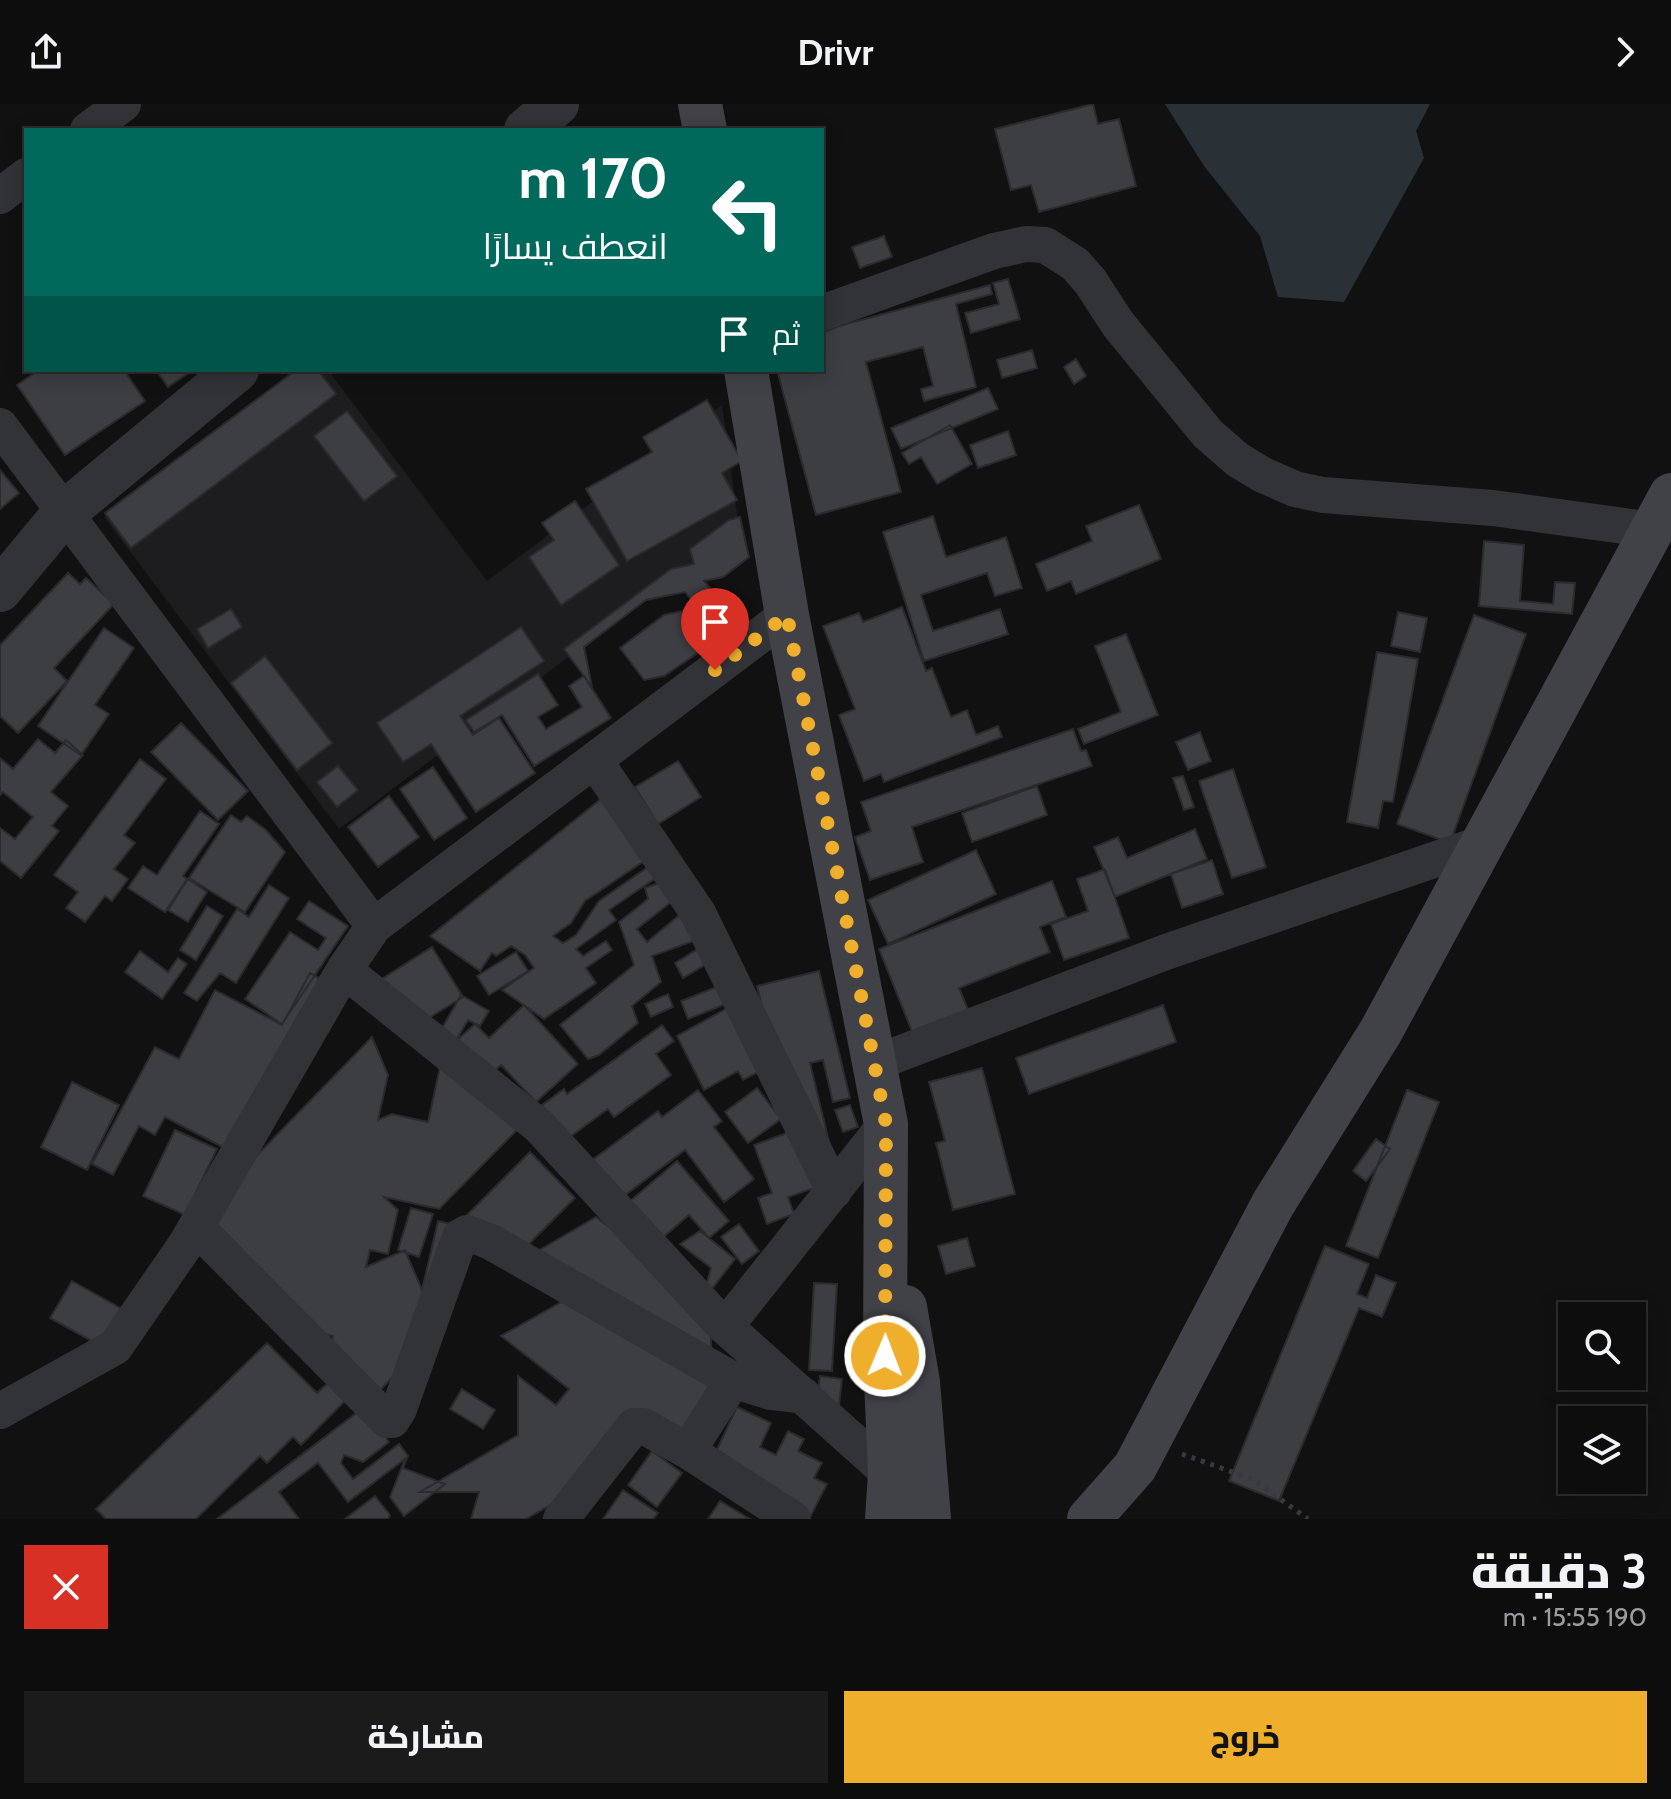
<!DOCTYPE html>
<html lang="ar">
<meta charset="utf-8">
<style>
:root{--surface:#0d0d0e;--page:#1b1b1c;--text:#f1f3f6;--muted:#9a9c9e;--line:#2d2d2e;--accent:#efae2c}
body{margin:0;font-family:Cabin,Cairo,sans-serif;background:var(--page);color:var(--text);direction:rtl;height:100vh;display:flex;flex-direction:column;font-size:30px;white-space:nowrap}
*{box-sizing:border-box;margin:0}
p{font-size:26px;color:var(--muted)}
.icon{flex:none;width:44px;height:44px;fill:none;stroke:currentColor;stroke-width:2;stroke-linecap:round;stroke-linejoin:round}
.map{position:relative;height:1415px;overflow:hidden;direction:ltr}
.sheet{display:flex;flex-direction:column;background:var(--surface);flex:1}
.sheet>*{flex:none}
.guide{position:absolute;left:24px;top:24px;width:800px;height:244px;border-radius:0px;box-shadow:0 4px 20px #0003,0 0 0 2px var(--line);direction:rtl;background:#00695c;color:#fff;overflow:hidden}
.buttons{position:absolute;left:1558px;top:1198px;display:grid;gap:16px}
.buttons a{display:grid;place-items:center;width:88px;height:88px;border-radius:0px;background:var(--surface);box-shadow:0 4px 20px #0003,0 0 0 2px var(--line);font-size:40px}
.pin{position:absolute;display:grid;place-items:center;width:68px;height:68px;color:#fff;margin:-82px -34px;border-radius:50% 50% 50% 0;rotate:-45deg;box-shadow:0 0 8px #0007}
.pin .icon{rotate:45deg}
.me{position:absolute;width:88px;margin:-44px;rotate:1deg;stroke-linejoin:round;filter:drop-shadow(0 0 6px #0008)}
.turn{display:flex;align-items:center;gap:28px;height:168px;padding:0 24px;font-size:36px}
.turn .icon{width:104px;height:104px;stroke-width:2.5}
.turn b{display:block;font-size:56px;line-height:68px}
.then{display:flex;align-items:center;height:76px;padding:0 24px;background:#0003;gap:16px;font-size:30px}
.round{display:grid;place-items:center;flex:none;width:84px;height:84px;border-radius:0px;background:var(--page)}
.headline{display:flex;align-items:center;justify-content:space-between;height:136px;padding:0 24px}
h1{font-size:48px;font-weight:800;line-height:60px}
.button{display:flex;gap:16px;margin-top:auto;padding:16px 24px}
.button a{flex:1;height:92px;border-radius:0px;background:var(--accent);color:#111;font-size:32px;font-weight:800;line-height:92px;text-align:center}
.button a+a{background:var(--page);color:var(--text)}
header{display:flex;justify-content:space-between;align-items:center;height:104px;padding:0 24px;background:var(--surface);font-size:36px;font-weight:800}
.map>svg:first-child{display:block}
</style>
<header><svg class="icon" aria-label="forward" viewBox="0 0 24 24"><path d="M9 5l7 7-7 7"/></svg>Drivr<svg class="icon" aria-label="share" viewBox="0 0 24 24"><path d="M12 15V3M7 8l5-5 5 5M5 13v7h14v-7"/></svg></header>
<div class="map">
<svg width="1671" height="1415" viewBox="0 0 1671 1415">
<rect width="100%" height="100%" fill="#111112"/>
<path fill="#1d1d1f" d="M300,266h28l159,211 235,-176 17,124 -400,300 -235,-312z"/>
<path fill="#293137" d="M1165,0h265l-14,27 8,27 -80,144 -66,-5 -18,-61 -56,-70z"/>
<path fill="#3d3e42" stroke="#2b2b2e" stroke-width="2" d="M1093,0l5,20 21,-5 17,67 -97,26 -8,-27 -20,5 -16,-61z
M884,132l8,21 -32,11 -8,-21z
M1008,175l12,40 -49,14 -6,-20 34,-9 -6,-21z
M990,181l2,9 -36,10 20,83 -52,14 -3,-12 12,-3 -10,-39 -57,15 35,130 -85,23 -39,-145h45v-37l17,-7z
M1032,246l5,18 -35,10 -5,-18z
M1076,255l10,17 -12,8 -10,-17z
M39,266h85l21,31 -80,54 -48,-70z
M156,266h37l-25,17z
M296,266h22l18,24 -205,154 -26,-35z
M988,284l10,21 -97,40 -10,-21z
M707,296l35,61 -20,12 15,27 -110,61 -41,-72 66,-37 -9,-15z
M347,307l50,65 -33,25 -50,-65z
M950,321l22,39 -35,20 -16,-27 -12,7 -7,-11z
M1008,327l8,24 -38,13 -8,-23z
M0,366l19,23 -19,16z
M575,397l44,64 -58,40 -32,-48 25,-17 -12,-17z
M1139,401l22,54 -85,35 -5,-13 -24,10 -11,-27 56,-23 -6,-15z
M933,412l13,41 60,-20 16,51 -27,8 -8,-23 -66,22 12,36 67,-22 8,25 -84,27 -41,-129z
M740,413l9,40 -26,20 -19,4 6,7 11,49 -57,39 -20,4 -24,-32 44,-33 22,-5 8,-6 -9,-12 -39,8 -62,47 8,40 -28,-38 107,-80 23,-5 -4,-15 39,-29z
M1484,437l40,4 -4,56 33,3 2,-22 20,1 -3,31 -93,-8z
M68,469l12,11 6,-6 28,26 -60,64 13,13 -49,52 -18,-17v-71z
M902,503l24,64 6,-3 19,49 16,-7 9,25 22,-9 4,11 -118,45 -3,-8 -17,7 -25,-66 16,-6 -32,-83 36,-13 4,9z
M231,505l11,18 -34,21 -11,-19z
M1398,508l29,6 -7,34 -29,-6z
M1474,511l52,19 -76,209 -53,-19z
M521,523l23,34 -84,55 13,19 26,-17 36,55 -59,39 -45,-68 -28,18 -26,-39z
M104,524l30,20 -39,57 14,9 -28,41 -43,-29z
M1126,530l32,81 -74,29 -6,-15 43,-17 -26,-66z
M1377,548l41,7 -25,143 -10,-1 -5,27 -31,-6z
M265,552l67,87 -35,27 -66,-87z
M538,570l20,31 -20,12 8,12 36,-22 -13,-21 15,-10 27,42 -77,48 -32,-51 -28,17 -8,-12z
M181,619l67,68 -30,29 -67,-68z
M1073,625l8,22 5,-1 6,16 -180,61 11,35 -53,18 -15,-43 16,-6 -10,-29z
M1200,628l11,29 -23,9 -12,-28z
M38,635l17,14 11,-13 17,15 -32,37 17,14 -16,20 7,5 -38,47 -21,-17v-33l15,11 18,-22 -30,-25 -3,3v-37l13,11z
M140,655l26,20 -42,56 11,8 -21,26 14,10 -16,22 -7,-5 -20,26 -19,-14 12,-16 -24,-17z
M678,657l23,36 -43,27 -23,-37z
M338,662l20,24 -21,17 -20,-25z
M433,663l34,51 -33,22 -34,-51z
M1233,665l33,98 -34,11 -33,-97z
M1183,672l11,31 -10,3 -11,-32z
M1037,682l10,29 -75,27 -10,-29z
M606,691l47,60 -68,46 -14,22 -18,13 10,7 13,-8 23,-34 59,-41 8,11 -57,39 7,10 -40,29 7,7 23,-15 6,9 -26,18 10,15 -52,36 -42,-29 32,-22 -9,-13 -14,-9 -15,10 -4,-3 -12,18 -50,-35z
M389,692l30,41 -41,30 -30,-40z
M200,707l19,13 -36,52 4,3 -22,33 -37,-24 15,-22 14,9z
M231,711l10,7 6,-6 19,14 19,22 -40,60 -56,-34z
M1195,725l12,30 -92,38 -21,-50 24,-10 9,21z
M976,746l20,44 -108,50 -20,-44z
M1212,756l11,34 -41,14 -11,-34z
M1105,765l24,69 -65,22 -13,-36 37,-13 -11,-32z
M188,775l19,13 -19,30 -20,-12z
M668,776l7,19 -38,30 10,13 36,-30 16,27 -47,17 9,26 -29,24 6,17 -39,32 -11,4 -28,-34 74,-60 -15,-43 29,-23 -3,-11z
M1052,777l14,36 -26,10 10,25 -91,36 10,24 -56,22 -34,-85z
M269,781l20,13 -53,85 -16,-10 -23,28 -13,-8 53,-84 12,8z
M309,797l39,25 -66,98 -37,-25 45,-67 28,18 8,-12 -29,-19z
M207,802l16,10 -27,44 -16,-10z
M432,843l31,50 -52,32 -31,-49z
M701,843l9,15 -27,16 -8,-15z
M140,847l28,21 10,-14 9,6 -25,35 -37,-27z
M516,848l12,19 -39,24 -12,-19z
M819,867l31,127 -17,4 -10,-42 -13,3 20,83 -47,-52 -26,-108z
M310,869l9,5 -77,179 -77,-40 -10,18 -16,-9 -26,49 -21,-11 63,-117 24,12 36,-69 67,35z
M724,880l7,18 -43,17 -7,-18z
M668,890l5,13 -22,10 -6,-13z
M461,891l28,16 -9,15 -12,-6 -14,24 -16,-9z
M524,901l54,59 -42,38 -35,-37 -11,10 -33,-35 18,-16 14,14z
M1163,901l13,37 -147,52 -13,-36z
M731,902l35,62 -23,12 -5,-9 -34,19 -27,-54z
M662,921l12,16 -18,13 15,21 -57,42 -6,-8 -41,30 -25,-34 22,-16 3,5z
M372,933l16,38 -10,45 14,-6 36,8 14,-64 75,72 -78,79 -55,-12 14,13 -10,44 -18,-4 -4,17 39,-17 17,40 16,-69 26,6 -64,142 -30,32 -42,-41 5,-24 -24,-5 -115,-111z
M982,964l33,126 -62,16 -17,-67 9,-2 -16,-59z
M72,978l47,23 -32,65 -46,-23z
M757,984l24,31 -33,24 -23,-31z
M698,986l24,31 -8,6 40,52 -30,23 -39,-52 -69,52 -29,-38 71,-53 4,6z
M1407,986l32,12 -61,156 -32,-12z
M850,1001l8,22 -15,5 -8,-22z
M175,1026l42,19 -32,66 -42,-19z
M795,1026l22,57 -29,10 6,17 -27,10 -9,-26 14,-5 -18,-48z
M1376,1035l14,10 -24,32 -13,-10z
M530,1048l45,46 -64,64 -46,-45z
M677,1057l52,60 -20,17 -20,-23 -35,30 -32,-37z
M411,1104l22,6 -14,43 -21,-7z
M596,1113l95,73h14l6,-22 -31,-24 20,-13 35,28 -34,44 10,-1v171l-73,-56 -51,67 -61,35h-55l8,-27h-59l98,-57v-59l38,29 13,-16 -68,-53 69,-39 -34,-45z
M739,1120l20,27 -17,13 -21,-27z
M967,1134l8,28 -29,8 -8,-28z
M1325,1142l44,18 -12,30 10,4 9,-23 20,8 -14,34 -23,-9 -80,193 -50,-20z
M72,1177l66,37 -21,37 -67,-37z
M814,1179l23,1 -5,87 -23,-1z
M267,1239l50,50 14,-13 17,18 -47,47 -8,-8 -26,26 -7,-7 -64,63h-90l-10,-10z
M820,1272l22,3 -5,44 -22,-3z
M462,1285l33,21 -12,19 -33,-20z
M737,1303l34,16 -11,24 16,8 12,-24 16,8 -6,12 24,12 -8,15 13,6 -18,35 -103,-46z
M363,1304l26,34 -26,20 -19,-7 -3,8 12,16 46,-35 9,12 -5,12 42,16 -41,32 -14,-19 15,-38 -57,43 -30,-39 -39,29 20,27h-82z
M652,1347l30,22 -25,34 -29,-22z
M623,1386l35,23 -5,6h-50z
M375,1392l15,19 -2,4h-43z
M720,1397l30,18h-42z"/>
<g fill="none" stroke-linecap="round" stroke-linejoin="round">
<path stroke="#38393e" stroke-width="5" stroke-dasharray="4 6" stroke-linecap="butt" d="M1182,1350l70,25 56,40"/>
<path stroke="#323337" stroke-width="36" d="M88,26l35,-26
M0,92l26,-20
M822,209l172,-62 32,-7 19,1 30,19 15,17 28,43 90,110 30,26 25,15 32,14 28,6 170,13 160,22
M0,322l374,500
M595,657l103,152 136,278
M344,866l195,156 180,195 171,153
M875,959l291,-111 317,-109
M196,1123l191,193h5l7,-11 61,-172 7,-4 24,9 242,138 38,12 33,4
M725,1223l161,-203
M0,1307l115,-64 71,-103 158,-274 30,-44 413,-311
M688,1347l105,68
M561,1415l73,-93h9l45,25 45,-71"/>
<path stroke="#323337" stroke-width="44" d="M526,26l31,-26
M0,486l65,-78 172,-142"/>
<path stroke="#404247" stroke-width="44" d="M700,0l5,26
M746,266l41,245 99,509 -1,232 5,118 -3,45
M905,1203l13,75 11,137
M1089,1415l46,-52 138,-263 108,-173 290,-536"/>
</g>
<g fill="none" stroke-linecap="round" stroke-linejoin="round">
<path stroke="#efae2c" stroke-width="14" stroke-dasharray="0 25.2" d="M715,566l72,-55 99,509 -1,232"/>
</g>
</svg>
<div class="buttons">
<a><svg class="icon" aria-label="search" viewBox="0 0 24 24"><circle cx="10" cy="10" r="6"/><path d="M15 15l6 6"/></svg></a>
<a><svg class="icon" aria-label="layers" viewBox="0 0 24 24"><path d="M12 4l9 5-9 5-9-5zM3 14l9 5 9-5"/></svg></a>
</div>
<div class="pin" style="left:715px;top:566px;background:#d93025"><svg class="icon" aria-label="arrive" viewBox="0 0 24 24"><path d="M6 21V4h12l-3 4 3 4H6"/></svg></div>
<svg class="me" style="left:885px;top:1252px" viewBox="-20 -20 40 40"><circle r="17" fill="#efae2c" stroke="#fff" stroke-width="3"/><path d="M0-11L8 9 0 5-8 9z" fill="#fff"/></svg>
<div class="guide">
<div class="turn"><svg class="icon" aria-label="left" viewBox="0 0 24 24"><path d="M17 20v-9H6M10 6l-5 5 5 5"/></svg><div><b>170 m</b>انعطف يسارًا</div></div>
<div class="then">ثم<svg class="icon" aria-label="arrive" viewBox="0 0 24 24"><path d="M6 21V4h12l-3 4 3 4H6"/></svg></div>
</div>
</div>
<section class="sheet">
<div class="headline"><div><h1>3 دقيقة</h1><p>190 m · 15:55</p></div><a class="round" style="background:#d93025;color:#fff"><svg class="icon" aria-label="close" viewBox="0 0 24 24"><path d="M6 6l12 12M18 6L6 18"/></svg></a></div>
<div class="button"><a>خروج</a><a>مشاركة</a></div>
</section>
